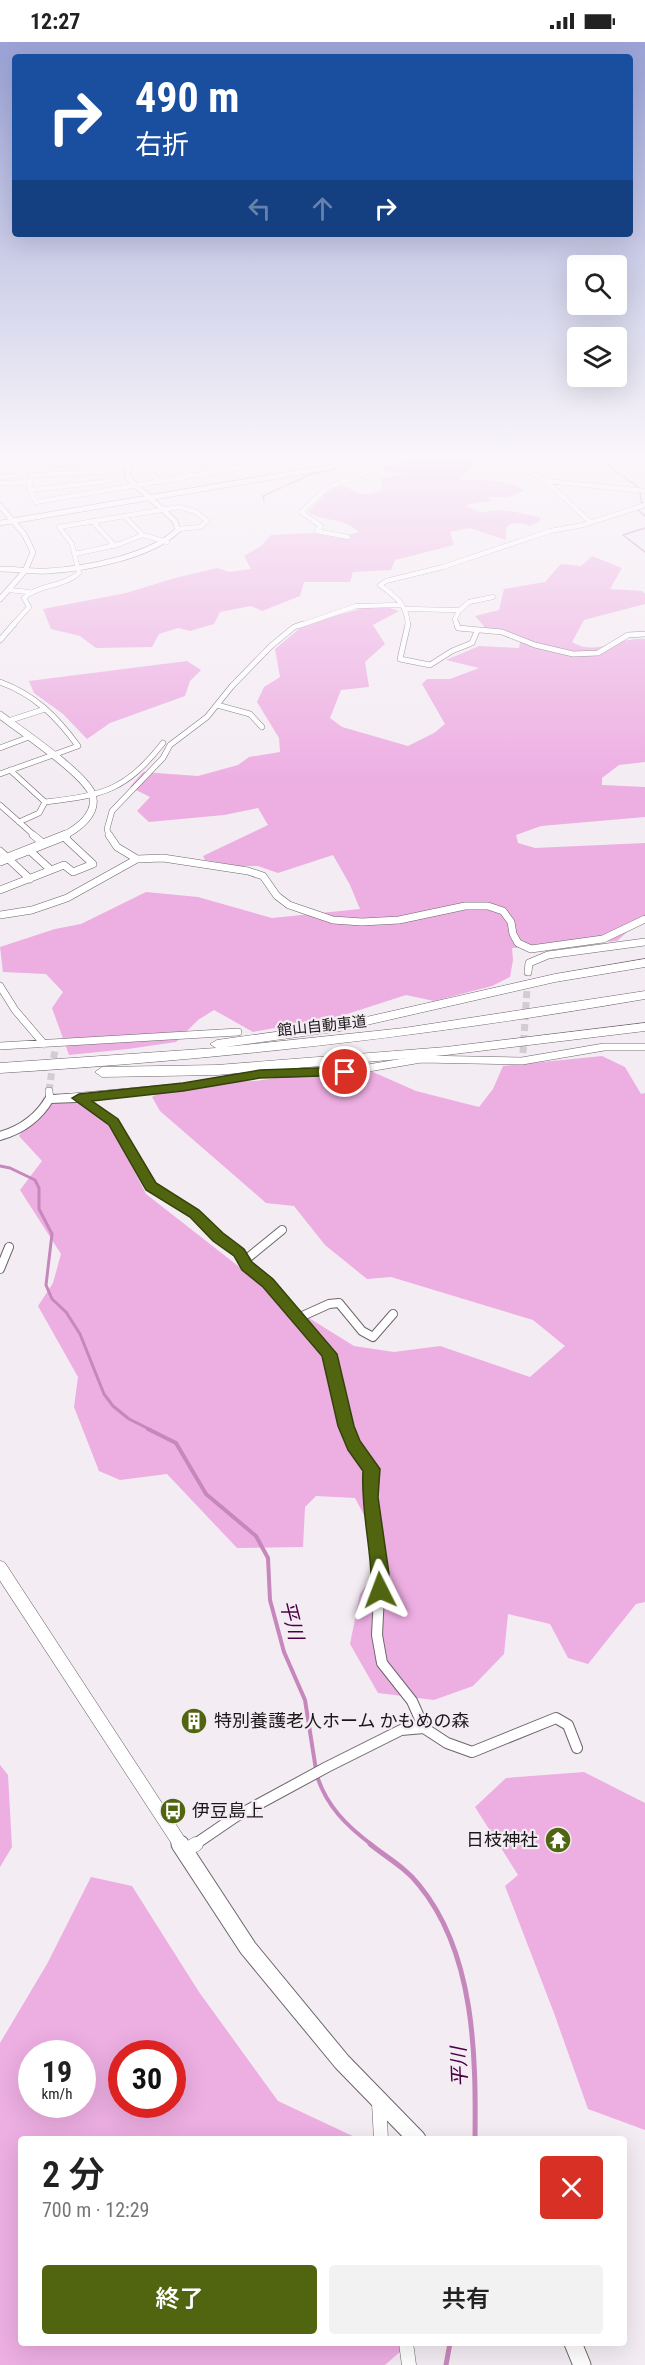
<!DOCTYPE html>
<html lang="ja">
<meta charset="utf-8">
<style>
:root{--surface:#fff;--page:#f2f2f2;--text:#222;--muted:#767676;--accent:#516510}
body{margin:0;font-family:"Roboto Condensed","Noto Sans JP",sans-serif;background:var(--page);color:var(--text);height:100vh;display:flex;flex-direction:column;font-size:22px;white-space:nowrap}
*{box-sizing:border-box;margin:0}
p{font-size:20px;color:var(--muted)}
.icon{flex:none;width:33px;height:33px;fill:none;stroke:currentColor;stroke-width:2;stroke-linecap:round;stroke-linejoin:round}
.map{position:relative;flex:1;overflow:hidden}
.sheet{position:absolute;left:18px;top:2094px;width:609px;height:210px;display:flex;flex-direction:column;background:var(--surface);border-radius:6px;box-shadow:0 6px 24px #0002}
.sheet>*{flex:none}
.hud{position:absolute;left:12px;top:12px;width:621px;height:183px;border-radius:6px;box-shadow:0 6px 24px #0002;background:#1a4fa0;color:#fff;overflow:hidden}
.buttons{position:absolute;left:567px;top:213px;display:grid;gap:12px}
.buttons a{display:grid;place-items:center;width:60px;height:60px;border-radius:6px;background:var(--surface);box-shadow:0 6px 24px #0002;font-size:30px}
.speed{position:absolute;left:18px;top:1998px;display:flex;gap:12px;font-size:30px;font-weight:700;text-align:center}
.speed>*{display:grid;place-content:center;width:78px;height:78px;border-radius:50%;background:var(--surface);box-shadow:0 6px 24px #0002;line-height:1}
.speed small{font-size:15px;font-weight:400}
.speed .limit{border:9px solid #d22;background:#fff;color:#111}
.pin{position:absolute;display:grid;place-items:center;width:51px;height:51px;color:#fff;margin:-26px;border:3px solid #fff;border-radius:50%;box-shadow:0 2px 6px #0007}
.me{position:absolute;width:66px;margin:-33px;rotate:357deg;stroke-linejoin:round;filter:drop-shadow(0 0 4px #0008)}
.turn{display:flex;align-items:center;gap:21px;height:126px;padding:0 24px;font-size:27px}
.turn .icon{width:78px;height:78px;stroke-width:2.5}
.turn b{display:block;font-size:42px;line-height:51px}
.lanes{display:flex;align-items:center;height:57px;padding:0 24px;background:#0003;justify-content:center;gap:30px;direction:ltr}
.lanes .off{opacity:.35}
.round{display:grid;place-items:center;flex:none;width:63px;height:63px;border-radius:6px;background:var(--page)}
.overview{display:flex;align-items:center;justify-content:space-between;height:102px;padding:0 24px}
h1{font-size:36px;font-weight:600;line-height:45px}
.button{display:flex;gap:12px;margin-top:auto;padding:12px 24px}
.button a{flex:1;height:69px;border-radius:6px;background:var(--accent);color:#fff;font-size:24px;font-weight:600;line-height:69px;text-align:center}
.button a+a{background:var(--page);color:var(--text)}
.status{display:flex;justify-content:space-between;align-items:center;height:42px;padding:0 30px;background:var(--surface);direction:ltr}
.status svg{height:16px;fill:currentColor}
.map>svg:first-child{display:block}
</style>
<div class="status"><b>12:27</b><svg viewBox="0 0 49 12"><path d="M0 12V9h3v3zM5 12V6h3v6zM10 12V3h3v9zM15 12V0h3v12zM26 1h20v11H26zM47 4h2v5h-2z"/></svg></div>
<div class="map">
<svg width="645" height="2323" viewBox="0 0 645 2323">
<rect width="100%" height="100%" fill="#f4ecf3"/>
<path fill="#edaee2" fill-rule="evenodd" d="M480,416l-22,21c23,3 46,-3 66,12l-17,6h-19l3,4 -26,4 17,8c16,-7 41,1 58,4v4l-10,5 -10,-3 -10,1 -4,4v12l-36,-12 -20,4 4,13 -59,15 -4,10 -38,2 -3,10h-46l-4,14 -38,15 -11,-5 -31,6 -6,12 -24,7 -12,-3 -19,6 -7,13 -56,1 -16,-12 -29,-7 -8,-20 83,-16 49,-15 42,-10 12,4 22,-3 -7,-13 17,-10 10,-11 41,-2 27,5 20,-6c-19,-17 -31,-8 -51,-20l17,-18 16,-9c18,7 20,14 41,5v-12l22,-4 -24,-4c31,-16 65,-12 100,-12z
M592,514l30,12 -12,21 32,2 3,3v10l-61,16 -12,22c24,15 48,-6 73,-3v123l-26,3 -17,13v7l43,2v30l-104,9 -25,9 2,8 17,5 110,-5v73l-28,25 -105,7 1,12 -3,17 -18,9 -58,15 -28,-6 -65,21 -88,16 -39,-22 -16,10 -22,22 -48,7 -59,6 -17,-47 11,-16 -17,-18 -43,-2 -3,-25 55,-18 26,-5 65,-32 52,5 74,21 88,-9 -10,-24 -17,-30 -55,18 -20,-7h-19l-34,-6 -2,-4 65,-31 -10,-17 -34,7 -75,7 -12,-11 13,-14 -20,-10 13,-15 55,4 40,-11 11,-8 31,-5 -1,-14 -22,-36 7,-15 16,-10 -5,-28 30,-25 73,-20 21,7 -26,14 12,19 -20,18 4,25 -28,3 -11,28 12,9 66,19 26,-13 11,-9 -23,-40 5,-5h23l29,-11 -33,-8 33,-14 40,2 2,-12 -32,-4 -14,-16 24,-6 5,-21 41,-7 16,-18 20,2z
M187,619l14,9 -11,11 -5,15 -75,27 -23,16 -24,-25 -29,-21 -5,-12z
M602,1014l23,11 16,27 4,-1v509l-9,2 -48,60 -20,-6 -18,-34 -42,-10 -4,40 -31,32 -39,14 -56,-7 -28,-49 10,-50 26,-37 -31,-59 -39,-2 -11,11 -2,40 -66,1 -70,-74 -47,6 -21,-9 -25,-64 4,-30 -40,-71 15,-23 8,-29 -41,-64 22,-29 -23,-25 25,-39 37,7 30,22 35,68 142,111 66,41 40,6 46,-6 90,31 35,-31 -32,-26 -142,-43 -24,2 -42,-34 -31,-39 -28,-3 -106,-92 -8,-14 23,-14 81,-2 38,-6 79,-3 43,19 63,16 14,-18 10,-23z
M0,1723l8,10 4,72 -12,20z
M584,1730l61,31v327l-57,-21 -34,-96 -49,-127 13,-11 -43,-68 31,-29z
M91,1835l41,9 67,106 79,109 81,38h-338v204h389l-25,22h-385v-322l47,-79zM32,2012h50v50h-50zM122,2012h50v50h-50z"/>
<g fill="none" stroke-linecap="round" stroke-linejoin="round">
<path stroke="#c688bc" stroke-width="1.5" d="M599,417l43,31 -2,4 2,10 -6,4 9,8
M264,459l-1,-5 46,-21 28,-7
M645,486l-22,7 22,17"/>
<path stroke="#c688bc" stroke-width="3" d="M0,1124l10,2 25,12 4,8v21l13,25 -6,51 6,14 14,13 14,22 24,60 9,12 16,13 22,11"/>
<path stroke="#c688bc" stroke-width="4" d="M148,1387l28,14 30,51 50,42 12,22 2,42 14,52 21,48 11,70
M317,1734c10,31 30,50 55,69"/>
<path stroke="#c688bc" stroke-width="5" d="M370,1802c16,13 36,24 49,41 56,68 57,170 56,254
M446,2323l4,-22"/>
<path stroke="#d3ccd2" stroke-width="7" stroke-dasharray="7 4" stroke-linecap="butt" d="M523,1011l5,-81
M49,1049l6,-42"/>
<defs>
<path id="minor-far5" d="M36,416l-7,30 7,14 263,-44
M192,416l30,12
M231,416l21,8
M327,416l19,4
M503,416l43,23 44,41
M592,416h15
M19,419l109,5
M160,419l34,15
M32,433l68,-3
M0,435l15,-1 6,-18
M547,439l98,10
M160,440l-8,-8v-6l17,-10
M0,441l30,-1
M29,448l73,-8
M124,474l19,19 24,7
M92,479l23,25
M348,495l-31,-6 4,-5 -20,-14 26,-24 46,-18 -23,-7
M75,512l45,-10 23,-9
M8,548l21,2
M404,567l53,1 2,1 -4,8 2,7
M459,569l10,-9 24,-5
M12,584l17,-19 -5,-9c16,-14 39,-11 55,-25l-7,-29 -13,-17 120,-20 17,5 11,9 -7,6 -22,2
M298,584l58,-20 45,-1
M408,584c-1,-22 -12,-29 -28,-41l6,-4 57,-14 107,-36 33,-6 62,-20"/>
<path id="minor-far4" d="M408,582l-8,35 30,6 22,-14 20,-8 5,-12
M457,582l1,4 44,4 33,13 38,9 25,-1 30,-18 17,-1
M0,598l14,-16
M0,640c34,12 57,35 78,64l-78,28
M217,663l33,9 12,13
M8,679l37,-12
M0,706l29,-11
M10,728l35,32 -6,11 -20,9
M45,760c59,-7 80,-11 118,-59
M0,763l35,31
M109,794l-2,-7 5,-18 51,-53 7,-13 37,-28 25,-31 39,-40 23,-19 9,-3"/>
<path id="minor-far3" d="M33,793l11,9
M109,793l8,12 20,12
M29,808l22,20
M0,809l30,28
M0,848l64,-25 9,7 20,-8 -30,-28
M0,873l32,-5 35,-12 70,-39 26,-1 85,13 15,5 14,20 12,9 44,15 29,2 37,-2 66,-14h23l15,5 8,11 2,12 5,9 13,6 72,-10 42,-20
M528,930l1,-9 19,-8 97,-13
M0,944l15,24 29,34
M0,1004l238,-14
M49,1049l1,9
M79,1056l2,2
M50,1057l133,-12 77,-13 85,-2 76,-13 101,2 82,-14h41"/>
<path id="minor-far2" d="M79,1056l34,24 38,64 44,27 23,24 21,15 8,14 21,17 60,68 4,8 16,71
M50,1057l26,-1
M0,1094c21,-6 39,-19 50,-38
M244,1219l38,-31
M0,1227l9,-22
M298,1276l31,-14 10,-1 23,28 11,6 20,-23"/>
<path id="minor-far1" d="M424,1686l23,15 25,9 84,-34 12,7 9,23
M194,1803l41,-28 92,-50 74,-37 23,-2 -12,-27 -30,-38 -5,-28 3,-61 -10,-77 2,-28 -18,-24 -7,-16"/>
<path id="minor" d="M185,1809l11,-7
M379,2061l2,36
M406,2301l3,22"/>
<path id="tertiary-far4" d="M0,464l24,28 9,18 -8,19 -25,28
M0,481l384,-65
M0,527c15,0 31,3 47,2 38,-2 103,-14 131,-41l-3,-9 -48,-44 1,-11 10,-8"/>
<path id="tertiary-far3" d="M0,673c20,15 85,59 92,79 7,20 -15,35 -29,42"/>
<path id="tertiary-far2" d="M0,819l66,-26"/>
<path id="tertiary-far1" d="M0,1526l181,277"/>
<path id="tertiary" d="M180,1802l68,104 94,114 75,77
M573,2301l9,22"/>
<path id="motorway" d="M645,917v8l-90,15 -215,49 -115,16 179,-19 241,-37v8c-214,37 -428,61 -645,74v-10l216,-15 -6,-4 7,-4 123,-17 215,-49z
M645,981v8l-199,24 -229,20 -115,2 -7,-5 7,-5 115,-2 229,-18z"/>
</defs>
<use href="#minor-far5" stroke="#6d666b" stroke-width="5"/>
<use href="#minor-far4" stroke="#6d666b" stroke-width="6"/>
<use href="#minor-far3" stroke="#6d666b" stroke-width="8"/>
<use href="#minor-far2" stroke="#6d666b" stroke-width="10"/>
<use href="#minor-far1" stroke="#6d666b" stroke-width="12"/>
<use href="#minor" stroke="#6d666b" stroke-width="15"/>
<use href="#tertiary-far4" stroke="#6d666b" stroke-width="6"/>
<use href="#tertiary-far3" stroke="#6d666b" stroke-width="8"/>
<use href="#tertiary-far2" stroke="#6d666b" stroke-width="10"/>
<use href="#tertiary-far1" stroke="#6d666b" stroke-width="15"/>
<use href="#tertiary" stroke="#6d666b" stroke-width="19"/>
<use href="#motorway" stroke="#6d666b" stroke-width="1"/>
<use href="#minor-far5" stroke="#fff" stroke-width="4.5"/>
<use href="#minor-far4" stroke="#fff" stroke-width="5"/>
<use href="#minor-far3" stroke="#fff" stroke-width="7"/>
<use href="#minor-far2" stroke="#fff" stroke-width="8"/>
<use href="#minor-far1" stroke="#fff" stroke-width="10"/>
<use href="#minor" stroke="#fff" stroke-width="14"/>
<use href="#tertiary-far4" stroke="#fff" stroke-width="5"/>
<use href="#tertiary-far3" stroke="#fff" stroke-width="7"/>
<use href="#tertiary-far2" stroke="#fff" stroke-width="9"/>
<use href="#tertiary-far1" stroke="#fff" stroke-width="14"/>
<use href="#tertiary" stroke="#fff" stroke-width="17"/>
<use href="#motorway" fill="#fff" fill-rule="evenodd"/>
</g>
<linearGradient id="sky" x2="0" y2="1"><stop stop-color="#9aa2d6"/><stop offset="0.56" stop-color="#faf6fa"/><stop offset="1" stop-color="#faf6fa" stop-opacity="0"/></linearGradient>
<rect width="645" height="741" fill="url(#sky)"/>
<path fill="#516510" stroke="#35420a" stroke-width="1.5" d="M345,1025l6,5 -1,3 -90,3 -77,13 -91,10 26,18 38,64 43,27 24,23 21,16 8,13 21,17 64,75 17,72 6,15 20,28 -2,28 11,77 -3,22 -6,2 -7,-2c-3,-8 -1,-15 -2,-23 -2,-35 -10,-67 -8,-102l-15,-21 -10,-24 -16,-70 -59,-69 -21,-17 -8,-14 -21,-15 -23,-24 -44,-27 -37,-65 -37,-27 7,-4 104,-11 77,-13z"/>
<defs>
<symbol id="building-disc" viewBox="-11 -11 22 22"><circle r="9.5" fill="#516510" stroke="#f4ecf3"/><path d="M-4-6H4V6H1V3H-1V6H-4ZM-2.5-4.3h1.7v1.8h-1.7ZM.8-4.3h1.7v1.8H.8ZM-2.5-1h1.7V.8h-1.7ZM.8-1h1.7V.8H.8Z" fill="#fff"/></symbol>
<symbol id="bus-disc" viewBox="-11 -11 22 22"><circle r="9.5" fill="#516510" stroke="#f4ecf3"/><path d="M-5-6H5V4H4V6H2V4H-2V6H-4V4H-5ZM-3.5-4V0h7V-4ZM-3.5 1.2v1.5H-2V1.2ZM2 1.2v1.5H3.5V1.2Z" fill="#fff"/></symbol>
<symbol id="temple-disc" viewBox="-11 -11 22 22"><circle r="9.5" fill="#516510" stroke="#f4ecf3"/><path d="M0-6L5-2H3V0L6.5 2.5H4V6H1.5V3h-3V6H-4V2.5H-6.5L-3 0V-2H-5Z" fill="#fff"/></symbol>
</defs>
<g fill-rule="evenodd">
<use href="#building-disc" x="179" y="1664" width="30" height="30"/>
<use href="#bus-disc" x="158" y="1754" width="30" height="30"/>
<use href="#temple-disc" x="543" y="1783" width="30" height="30"/>
</g>
<g text-anchor="middle" stroke-width="4.5" stroke-linejoin="round" paint-order="stroke">
<g font-size="15" fill="#1b181a" stroke="#f4ecf3">
<text transform="translate(322 984) rotate(-6)" y="5">館山自動車道</text>
</g>
<g font-size="18" fill="#1b181a" stroke="#f4ecf3" text-anchor="start">
<text x="214" y="1685">特別養護老人ホーム かもめの森</text>
<text x="192" y="1775">伊豆島上</text>
<text x="538" y="1804" text-anchor="end">日枝神社</text>
</g>
<g font-size="20" font-style="italic" fill="#4b0044" stroke="#f4ecf3">
<text transform="translate(292 1578) rotate(76)" y="7">平川</text>
<text transform="translate(459 2025) rotate(-92)" y="7">平川</text>
</g>
</g>
</svg>
<div class="buttons">
<a><svg class="icon" aria-label="search" viewBox="0 0 24 24"><circle cx="10" cy="10" r="6"/><path d="M15 15l6 6"/></svg></a>
<a><svg class="icon" aria-label="layers" viewBox="0 0 24 24"><path d="M12 4l9 5-9 5-9-5zM3 14l9 5 9-5"/></svg></a>
</div>
<div class="speed"><div>19<small>km/h</small></div><div class="limit">30</div></div>
<div class="pin" style="left:345px;top:1030px;background:#d93025"><svg class="icon" aria-label="arrive" viewBox="0 0 24 24"><path d="M6 21V4h12l-3 4 3 4H6"/></svg></div>
<svg class="me" style="left:380px;top:1548px" viewBox="-20 -20 40 40"><path d="M0-17L14 15 0 8-14 15z" fill="#516510" stroke="#fff" stroke-width="4"/></svg>
<div class="hud">
<div class="turn"><svg class="icon" aria-label="right" viewBox="0 0 24 24"><path d="M7 20v-9h11M14 6l5 5-5 5"/></svg><div><b>490 m</b>右折</div></div>
<div class="lanes"><svg class="icon off" aria-label="left" viewBox="0 0 24 24"><path d="M17 20v-9H6M10 6l-5 5 5 5"/></svg><svg class="icon off" aria-label="ahead" viewBox="0 0 24 24"><path d="M12 20V5M6 11l6-6 6 6"/></svg><svg class="icon" aria-label="right" viewBox="0 0 24 24"><path d="M7 20v-9h11M14 6l5 5-5 5"/></svg></div>
</div>
<section class="sheet">
<div class="overview"><div><h1>2 分</h1><p>700 m · 12:29</p></div><a class="round" style="background:#d93025;color:#fff"><svg class="icon" aria-label="close" viewBox="0 0 24 24"><path d="M6 6l12 12M18 6L6 18"/></svg></a></div>
<div class="button"><a>終了</a><a>共有</a></div>
</section>
</div>
